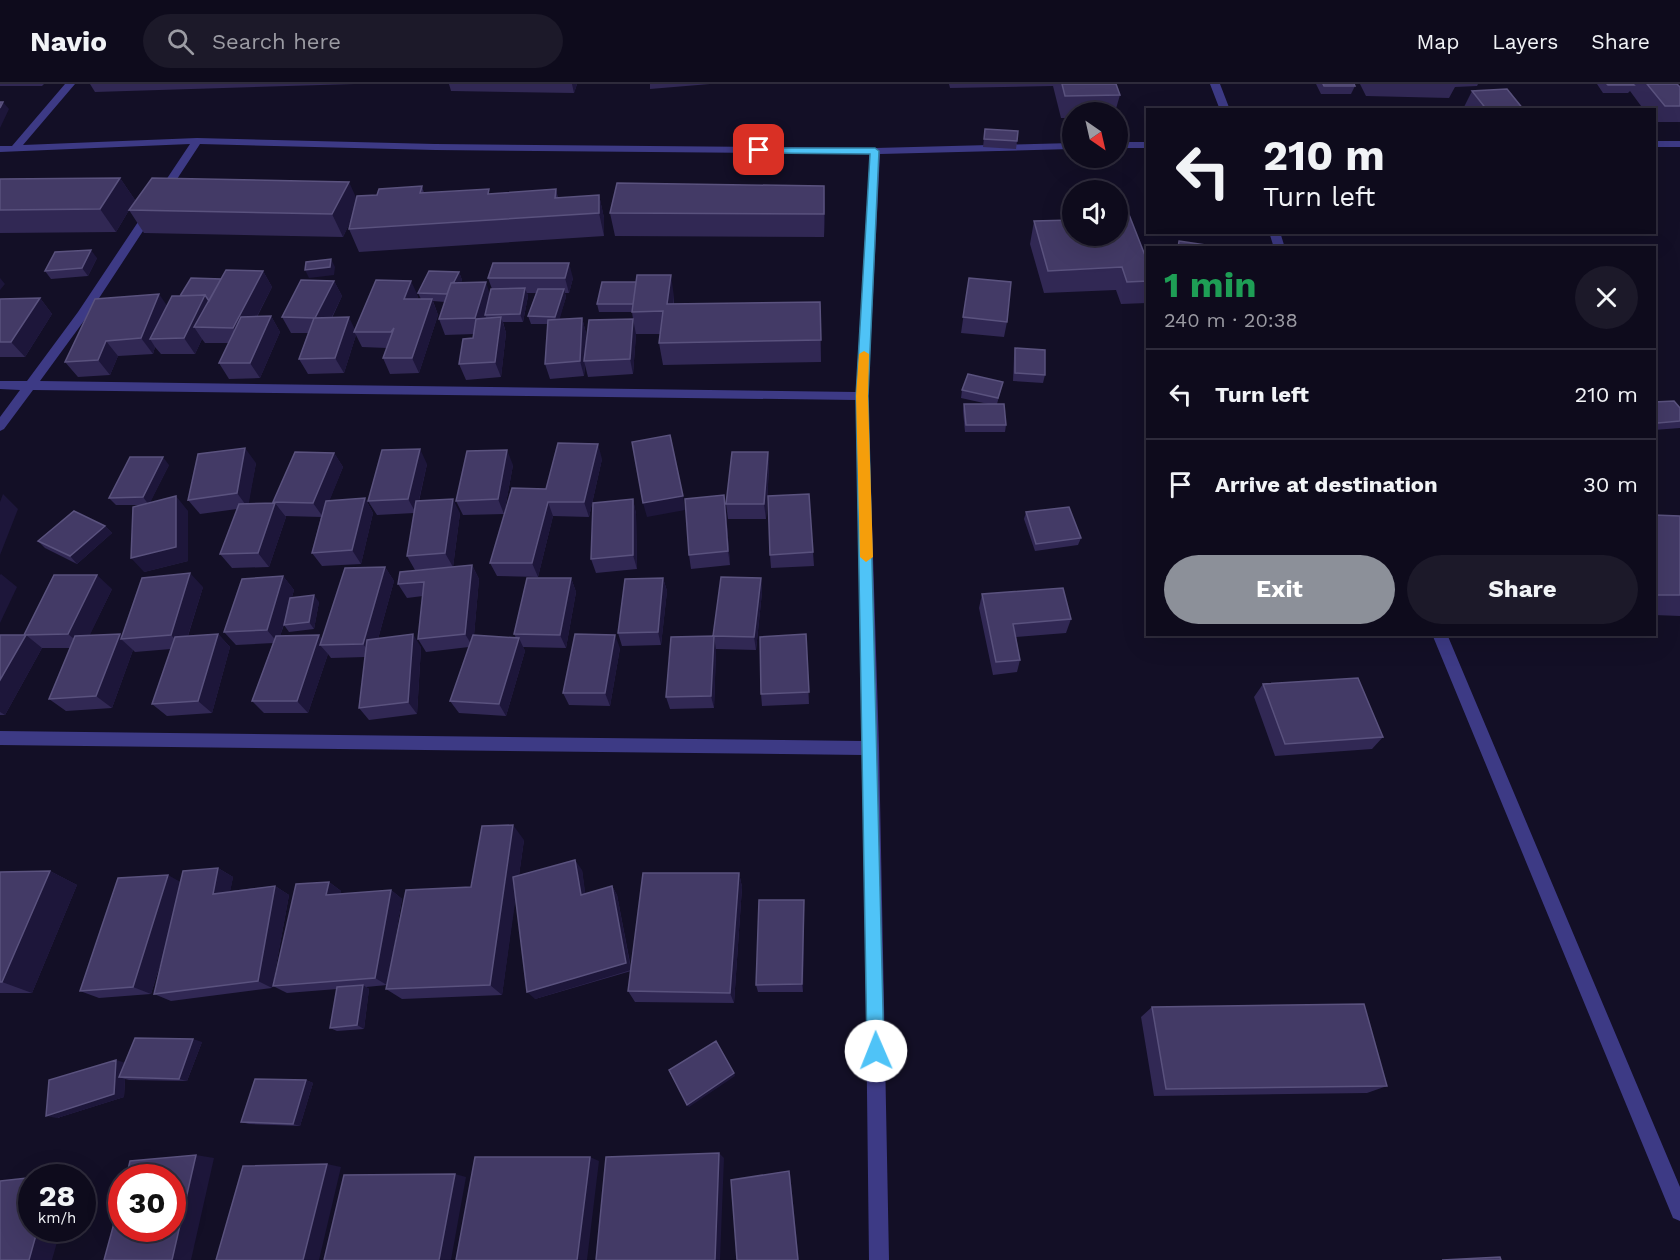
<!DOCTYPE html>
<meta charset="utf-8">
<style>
:root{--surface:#0e0b1c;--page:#1c1929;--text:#f1f3f6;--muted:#9b9ba3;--line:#2e2b3b;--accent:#8c9099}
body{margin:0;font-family:"Work Sans",sans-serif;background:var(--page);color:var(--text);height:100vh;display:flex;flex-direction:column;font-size:22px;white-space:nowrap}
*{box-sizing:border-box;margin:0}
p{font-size:20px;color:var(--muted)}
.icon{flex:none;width:33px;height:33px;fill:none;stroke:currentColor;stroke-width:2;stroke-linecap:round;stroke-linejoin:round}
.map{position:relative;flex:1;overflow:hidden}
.sheet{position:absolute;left:1146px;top:162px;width:510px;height:390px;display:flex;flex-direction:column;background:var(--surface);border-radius:0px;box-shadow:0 6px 24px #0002,0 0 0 2px var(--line)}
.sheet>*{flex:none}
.hud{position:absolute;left:1146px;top:24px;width:510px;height:126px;border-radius:0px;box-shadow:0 6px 24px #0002,0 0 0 2px var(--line);background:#0e0b1c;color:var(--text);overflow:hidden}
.needle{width:39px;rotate:146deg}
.controls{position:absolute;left:1062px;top:18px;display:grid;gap:12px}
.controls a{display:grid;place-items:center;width:66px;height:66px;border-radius:50%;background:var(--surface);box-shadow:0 6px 24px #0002,0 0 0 2px var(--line);font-size:30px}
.speed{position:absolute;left:18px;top:1080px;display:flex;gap:12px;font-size:30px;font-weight:700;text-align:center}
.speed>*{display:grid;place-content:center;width:78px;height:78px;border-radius:50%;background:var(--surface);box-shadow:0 6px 24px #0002,0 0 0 2px var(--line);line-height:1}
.speed small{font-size:15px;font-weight:400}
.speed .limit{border:9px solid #d22;background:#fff;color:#111}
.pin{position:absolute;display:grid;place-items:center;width:51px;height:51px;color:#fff;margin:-26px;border-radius:12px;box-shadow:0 3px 9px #0006}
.me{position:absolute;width:66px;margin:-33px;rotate:359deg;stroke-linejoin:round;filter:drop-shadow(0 0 4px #0008)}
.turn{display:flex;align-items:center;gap:21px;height:126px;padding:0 18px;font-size:27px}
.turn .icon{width:78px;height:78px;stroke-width:2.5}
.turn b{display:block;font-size:42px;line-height:51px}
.round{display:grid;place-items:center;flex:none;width:63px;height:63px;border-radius:32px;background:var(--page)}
.summary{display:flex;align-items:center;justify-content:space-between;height:102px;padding:0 18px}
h1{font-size:36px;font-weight:700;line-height:45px;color:#1e9e55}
.button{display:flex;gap:12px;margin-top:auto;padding:12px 18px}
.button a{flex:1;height:69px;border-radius:36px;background:var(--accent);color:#fff;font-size:24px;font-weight:700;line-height:69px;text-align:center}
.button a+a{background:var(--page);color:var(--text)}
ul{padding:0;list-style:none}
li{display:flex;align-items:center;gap:18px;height:90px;padding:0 18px;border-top:2px solid var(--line)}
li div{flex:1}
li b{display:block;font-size:22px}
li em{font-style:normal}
header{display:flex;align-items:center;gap:36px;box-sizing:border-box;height:84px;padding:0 30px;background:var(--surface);border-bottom:2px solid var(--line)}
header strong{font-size:28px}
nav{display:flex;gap:33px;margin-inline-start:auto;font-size:21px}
.search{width:420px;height:54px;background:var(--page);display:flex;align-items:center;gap:15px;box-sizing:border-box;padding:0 21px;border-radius:33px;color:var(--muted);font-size:22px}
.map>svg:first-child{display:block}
</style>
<header>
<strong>Navio</strong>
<div class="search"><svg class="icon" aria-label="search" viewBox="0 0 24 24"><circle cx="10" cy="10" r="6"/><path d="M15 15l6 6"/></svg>Search here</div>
<nav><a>Map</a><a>Layers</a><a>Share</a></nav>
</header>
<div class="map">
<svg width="1680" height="1176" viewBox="0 0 1680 1176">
<rect width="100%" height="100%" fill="#130f26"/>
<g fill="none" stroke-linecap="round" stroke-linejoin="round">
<path fill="#3d3a85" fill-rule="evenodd" d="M65,0h10l-52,61 174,-7 238,6 440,4 197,-5v6l-192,5 -12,242 11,352 10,512h-20l-6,-505 -863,-10v-14l863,10 -7,-341 -823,-10 -29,39 -4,2v-14l20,-27 -20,-1v-8h27l51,-69 112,-168 -190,8v-6h12zM200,60l235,6 435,4 -14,238 -816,-11 46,-63z
M1210,0h10l10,26h-10z
M1654,57h26v6h-26z
M1118,58h30v6h-30z
M1269,148h11l5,16h-11z
M1432,550h15l233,553v34l-7,-3z"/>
</g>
<path fill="#312854" d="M0,0h44l-2,2h-42z
M90,0h265l-260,8z
M449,0h128l-3,9 -123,-2z
M650,0h60l-60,5z
M949,0h167l4,11 -5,17h-43v6h-11l-8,-32 -103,2z
M1316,0h38l1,2 -4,8h-30z
M1360,0h118l-1,2 -22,1 -6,11 -83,-2z
M1597,0h36v1l1,-1h43l3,3v35h-26v-12h-10l-14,-19 -2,2h-25z
M1472,7l52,19h-58l-2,-3z
M985,45l32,12 -1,8 -33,-2z
M120,94l15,22 -19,32 -116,1v-54z
M422,102l2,7 66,1 66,-5 2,9 41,-3 5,23v18l-245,16 -10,-23 2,-9 -8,17 -199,-4 -15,-23 228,-11z
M825,124l-1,29 -209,-1 -5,-23z
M1034,137l114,42 -1,40 -26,1 -5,-14 -72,3 -14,-49z
M97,174l-9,18 -37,3 -6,-8z
M493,179l80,15 -4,15h-4l1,4 -7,22 23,-1 4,15 -1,14 48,-28 -1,-7h-33l-2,-8 77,-7v7l146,-2 1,60 -158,3 -4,-22 1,-9h-24l-3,40 -45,3 -3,-12 -1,11 -34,3 -5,-15 3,-40h-17l-3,-8 8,-23h-9l1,3 -5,26h-20l3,11 -5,44 -35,3 -7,-16 14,-26 1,-4 -29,1 -6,-16 6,-17 -12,-1 5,14 -19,58 -29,1 -7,-16 4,-10 -25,-1 -6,-12 -12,38 -36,1 -9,-15 9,-26h-17l-9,-16 52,-36 8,15 -10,22 23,12 63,-34 -1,3h4l-3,-6 41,-21 3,8 -1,2 29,12 2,-5 -4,-11z
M263,187l9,16 -15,30 14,-1 9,16 -20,46 -31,1 -10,-16 10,-20h-24l-3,-4 -7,15h-34l-6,-7 -2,7 -35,2 -8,19 -32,2 -13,-15 102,-57 13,-9 41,-17z
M969,194l38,44 -3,15 -43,-4z
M40,214l12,16 -27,43h-25v-58z
M1015,264l30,27 -2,8 -30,-2 1,-25z
M1003,298l-6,22 9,21 -1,7h-40l-2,-21 1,-7h24l-27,-6 1,-8z
M1654,318l26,6v20l-26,2z
M768,368l1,15 -3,52h-38l-2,-15z
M334,369l9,14 -14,34 36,-3 8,15 -12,51 -39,2 -10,-13 9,-36 -36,-1 1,1 -17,50 -37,1 -12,-14 17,-45 -37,5 -12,-14 68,-37 -8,41 25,-1v-1z
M602,375l-13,58 -36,-1 -15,61 -41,-1 -7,-13 56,-74z
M427,380l-8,37 41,12 -7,54 -38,3 -8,-14 7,-43 -37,2 -9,-14z
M169,381l-19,37 38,9v50l-44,11 -3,-67h-25l-7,-7z
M513,381l-9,49 -41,1 -7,-14z
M633,415l3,15 1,55 -41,4 -5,-14z
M726,426l4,55 -39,4 -2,-14z
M1026,428l55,26 -3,7 -43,6 -11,-32z
M1654,431l26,1v100l-26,-1z
M105,442l7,7 -35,31 -32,-16 -7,-7z
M813,468l1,14 -43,2 -1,-13z
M472,481l7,14 -5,56 42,3 -2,-4 57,-56 5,14 -10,56 -43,-1 2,4 -19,65 -47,-3 -9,-12 19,-54 -43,5 -8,-13 5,-43 -16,2 -9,-14z
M385,483l9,14 -16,58 43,8 -4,67 -48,6 -10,-12 6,-51 -34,1 -3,-4 -20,59h-44l-12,-12 21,-58 -37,2 -12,-13 59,-56 11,14 -2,7 27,5 -5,27 -25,3 -5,-7 -4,11 42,2z
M663,494l4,13 -6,54 -39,1 -4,-13z
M761,494l1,14 -6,58 -40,-1 -2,59 -44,1 -4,-12 47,-61z
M203,503l-15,49 30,-2 12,13 -18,66 -45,3 -15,-12 19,-55 -36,3 -2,-2 -21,58 -46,3 -17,-12 21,-51h-28l-37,67h-5v-80h24l88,-46 -23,47 31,-2 2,2z
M982,510l89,25 -5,14 -50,4 4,23 -3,12 -24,3 -14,-67z
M806,550l3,70 -47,2 -1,-12z
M620,564l-10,58 -41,-1 -6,-12z
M1263,600l120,53 -11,12 -97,7 -21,-59z
M524,756l-5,35 63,-5 3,24 27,-8 5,9 14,73 108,-95 3,14 -8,116 -99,-1 -7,-11 3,-20 -96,28 -20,-100 -13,96 -100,4 -16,-10 1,-4 -21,2 3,2 -5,40 -27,2 -7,-3 7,-39 -50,4 -14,-7 56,-104 12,9 -1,3 51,-4 11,9 -15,85 84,-97z
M218,784l15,9 -3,14 45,-5 14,9 -17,93 -101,13 -17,-7 12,-49 -15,49 -52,4 -19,-7 101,-108z
M50,787l27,14 -45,108h-32v-121z
M804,816v9l-1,83h-45l-2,-7z
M1152,923l235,79 -20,7 -213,3 -13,-79z
M202,958l-15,39 -58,-1 -4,-1 -1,18 -67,21 68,-55z
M306,996l7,3 -13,43 -51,-2 -8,-2z"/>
<path fill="#1d163a" d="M572,0h5l-3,9z
M3,18l6,7 -9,19v-20z
M120,94l15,22 -19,32 -16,-23z
M349,98l10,22 -16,33 -11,-23z
M824,102l1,22 -1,29z
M599,111l5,23v18l-5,-23z
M91,166l6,8 -9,18 -6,-8z
M331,175l4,8 -1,8 -25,3 -4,-8z
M569,179l4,15 -4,15 -4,-15z
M263,187l9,16 -29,56 -10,-15z
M459,188l3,8 -10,22 -3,-8z
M671,191l3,22 -3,30 -4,-23z
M0,194l5,6 -5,6z
M334,197l8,15 -18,37 -9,-15z
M411,197l7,15 -7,19 -7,-16z
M486,198l5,16 -6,17 1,2 -5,17 -6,-16z
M525,204l3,8 -5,26 -3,-8z
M564,205l2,8 -8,28 -3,-8z
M159,210l11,16 -20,29 5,8 -2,7 -12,-16z
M205,211l10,16 -21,16 8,12 -7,15 -11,-16z
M40,214l12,16 -27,43 -14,-15z
M432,215l6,16 -19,58 -7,-15z
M271,232l9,16 -20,46 -10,-15z
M349,233l7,15h-2l2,3 -12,38 -9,-15z
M501,233l5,16 -5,44 -6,-15z
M582,234l4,15 -1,28h-1l1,4 -1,11 -4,-15z
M633,235l3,15 -3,40 -3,-15z
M106,257l12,15 -8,19 -12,-15z
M598,360l4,15 -13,58 -5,-15z
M245,364l11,15 -8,45 -11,-15z
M420,365l7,15 -11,49 -8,-14z
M507,366l6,15 -9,49 -6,-15z
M768,368l1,15 -3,52 -2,-15z
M334,369l9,14 -20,50 -10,-14z
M163,373l6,8 -20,40 -6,-8z
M3,410l15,15 -18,46v-53z
M724,411l2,15 4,55 -2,-14z
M176,412l12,15v50l-44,11 -13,-14z
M683,412l2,14 -38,7 -4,-14z
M365,414l8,15 -12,51 -9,-14z
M453,415l7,14 -7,54 -8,-14z
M633,415l3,15 1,55 -4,-14z
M548,418l5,14 -15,61 -6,-14z
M275,419l11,14 -17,50 -11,-14z
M105,442l7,7 -35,31 -7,-8z
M472,481l7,14 -6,68 -8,-13z
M385,483l9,14 -21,76 -10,-13z
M190,489l13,14 -19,61 -13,-13z
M1,490l16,13 -17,36v-48z
M97,491l15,14 -28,58 -16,-13z
M283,492l11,14 -16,53 -11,-13z
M571,494l5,14 -10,56 -6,-13z
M663,494l4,13 -6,54 -3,-13z
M761,494l1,14 -6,58 -2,-13z
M314,511l5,7 -5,27 -5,-7z
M120,550l5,5h-4l12,11 -21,58 -16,-12z
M218,550l12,13 -18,66 -14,-12z
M413,550l8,13 -4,67 -9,-12z
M26,551l16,13 -37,67 -5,-3v-32z
M319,551l8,10h-7l8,9 -20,59 -11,-12z
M615,551l5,13 -10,58 -5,-13z
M714,552l2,14 -2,58 -3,-12z
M519,554l6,13 -19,65 -7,-12z
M513,741l11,15 -22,155 -12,-10z
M575,776l7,10 5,34 -6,-9z
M218,784l15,9 -5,26 -15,-9z
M50,787l27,14 -45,108 -30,-11z
M739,789l3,14 -8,116 -4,-10z
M168,791l16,9 -33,110 -18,-7z
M329,798l12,9 -3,13 -12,-9z
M275,802l14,9 -17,93 -14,-7z
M612,802l5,9 14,75 -96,29 -8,-7z
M391,806l11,9 -15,86 -12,-7z
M804,816v9l-1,83 -1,-8z
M363,901l6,4 -5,40 -7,-4z
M193,955l9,3 -15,39 -8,-2z
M116,976l10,3 -7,14 6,2 -1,18 -67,21 -11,-2z
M734,989l1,3 -46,31 -2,-2z
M306,996l7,3 -13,43 -7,-2z
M719,1069l5,5 -4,102h-5z
M196,1071l18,3 -23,102h-19z
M590,1073l9,4 -12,99h-10z
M327,1080l14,3 -22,93h-16z
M789,1087l1,3 9,86h-1z
M455,1090l11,3 -15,83h-12z
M54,1091l21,3h-22z
M38,1144h23l-9,32h-23z"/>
<path fill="#433a66" stroke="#5a527e" stroke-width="1.5" d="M1062,0h54l4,11 -55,1z
M1323,0h31l1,2h-31z
M1607,0h26l1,1h-26z
M1647,0h30l3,3v19h-15z
M1507,5l17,21h-37l-15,-19z
M0,18h3l-3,6z
M985,45l33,2 -1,10 -33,-2z
M120,94l-20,31 -100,1v-31z
M152,94l197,4 -17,32 -203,-4z
M617,99l207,3v28l-214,-1z
M422,102l-2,7 69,-4 -1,5 68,-5 -1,9 44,-3v18l-250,16 8,-33 20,-1 2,-6z
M1118,128h10l20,51v18l-21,1 -5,-15 -74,4 -14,-50 38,-1v16h46z
M1179,157l47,7h-48z
M91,166l-9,18 -37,3 10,-19z
M331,175l-1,8 -25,3 1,-8z
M493,179h76l-4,15h-77z
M226,186l37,1 -30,57 -39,-1z
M429,187l30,1 -5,10 -3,1 -4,11 -29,-1z
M637,191h34l-4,29 153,-2 1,38 -162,3 4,-32 -31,1z
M191,194l30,1 -12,22 -4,-6 -25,1z
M969,194l42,4 -4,40 -44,-5z
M301,196l33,1 -19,37 -33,-1z
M376,196l35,1 -7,18h28l-20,59h-29l11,-30 -3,4h-37z
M486,198l-11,36 -36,1 12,-36z
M602,198h34l-3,22h-36z
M525,204l-5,26 -35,1 6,-26z
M538,205h26l-9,28 -27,-1z
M159,210l-18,44 -35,3 -8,19 -33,2 30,-63z
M205,211l-21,43 -34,1 22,-43z
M40,214l-29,44h-11v-43z
M271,232l-21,47h-31l22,-46z
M349,233l-14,41 -36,1 15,-41z
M501,233l-6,45 -36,2 4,-25 10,-1 3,-19z
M582,234l-2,43 -35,3 3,-44z
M633,235l-3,40 -46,2 5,-41z
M1015,264l30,2v25l-30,-2z
M968,290l35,8 -5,16 -36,-8z
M1674,317l6,7v13l-22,2 -4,-5v-16z
M964,320h40l2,21h-40z
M670,351l13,61 -40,7 -11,-61z
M558,359l40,1 -14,58h-36l-16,61h-42l22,-75 34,1z
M245,364l-8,45 -49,7 10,-46z
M420,365l-12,50 -40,2 14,-51z
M507,366l-9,49 -42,2 11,-50z
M295,368l39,1 -21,50 -40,-1z
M732,368h36l-4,52h-38z
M130,373h33l-20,40 -34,1z
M809,410l4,58 -43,3 -2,-59z
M724,411l4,56 -39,4 -4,-56z
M176,412v51l-45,11 2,-51z
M365,414l-13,52 -40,3 14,-52z
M453,415l-8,54 -38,3 9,-55z
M633,415v56l-42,4 2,-56z
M275,419l-17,50 -38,1 19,-50z
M1069,423l12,31 -45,6 -10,-32z
M74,427l31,15 -35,30 -32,-15z
M1654,431l26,1v79h-26z
M472,481l-7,69 -47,5 6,-57 -26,2 2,-12z
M385,483l-22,77 -43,1 25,-77z
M190,489l-19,62 -50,4 21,-61z
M54,491h43l-29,59 -44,1z
M283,492l-16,54 -43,2 18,-53z
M721,493l40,1 -7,59 -41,-1z
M527,494h44l-11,57 -46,-1z
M663,494l-5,54 -40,1 7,-54z
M1063,504l8,31 -58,5 7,36 -24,2 -14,-68z
M314,511l-5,27 -25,3 6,-27z
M120,550l-24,62 -47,3 26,-63z
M218,550l-20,67 -46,3 23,-67z
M413,550l-5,68 -49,6 8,-68z
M575,550l40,1 -10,58h-42z
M806,550l3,58 -48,2 -1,-57z
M0,551h26l-26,45z
M319,551l-22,66h-45l24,-65z
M473,551l46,3 -20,66 -49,-3z
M714,552l-3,60 -45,1 5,-60z
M1358,594l25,59 -98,7 -22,-60z
M513,741l-23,160 -104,4 20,-99 65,-3 11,-61z
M575,776l6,35 31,-9 14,77 -99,29 -14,-115z
M218,784l-5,26 62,-8 -17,95 -104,13 29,-123z
M50,787l-48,111h-2v-110z
M643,789h96l-9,120 -102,-2z
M168,791l-35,112 -53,4 38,-113z
M329,798l-3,13 65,-5 -16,88 -102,8 23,-102z
M759,816h45l-2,84 -46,1z
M363,901l-6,40 -27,3 7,-41z
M1364,920l23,82 -221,3 -14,-82z
M135,954l58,1 -14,40 -60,-2z
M716,957l18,32 -47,32 -18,-35z
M116,976l-2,34 -68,22 3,-36z
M255,995l51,1 -13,44 -52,-2z
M719,1069l-4,107h-119l10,-103z
M196,1071l-24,105h-68l18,-66v34h50v-50h-46l4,-17z
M475,1073h115l-13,103h-121z
M327,1080l-24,96h-87l27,-94z
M789,1087l9,89h-61l-6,-80z
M455,1090l-16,86h-115l20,-85z
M54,1091l-1,3h-21v50h6l-9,32h-29v-79z
M1500,1173l1,3h-59z"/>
<path fill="#4fc3f7" stroke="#337fa1" stroke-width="1.5" d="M756,64h119l4,3 -11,245 16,655 -2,6 -6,2 -6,-2 -3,-6 -11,-655 14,-242 -111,-1 -3,-1z"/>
<path fill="#f59e0b" d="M864,267l5,3 -1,42 5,161 -7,5 -6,-5 -4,-161 3,-42z"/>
</svg>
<div class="controls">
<a><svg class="needle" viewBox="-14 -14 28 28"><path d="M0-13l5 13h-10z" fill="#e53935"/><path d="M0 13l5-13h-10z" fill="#9b9ba3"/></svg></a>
<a><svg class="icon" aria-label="sound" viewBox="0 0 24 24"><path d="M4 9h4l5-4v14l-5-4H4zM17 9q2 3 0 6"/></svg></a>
</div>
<div class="speed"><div>28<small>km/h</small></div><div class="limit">30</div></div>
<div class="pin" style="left:759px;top:66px;background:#d93025"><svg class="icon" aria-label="arrive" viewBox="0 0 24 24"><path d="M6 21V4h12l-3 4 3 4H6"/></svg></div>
<svg class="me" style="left:876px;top:967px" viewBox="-20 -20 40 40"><circle r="19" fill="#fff"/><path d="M0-13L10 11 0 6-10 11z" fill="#4fc3f7"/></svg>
<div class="hud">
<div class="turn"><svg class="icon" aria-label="left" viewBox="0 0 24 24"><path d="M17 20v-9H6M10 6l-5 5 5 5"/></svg><div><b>210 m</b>Turn left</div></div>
</div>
<section class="sheet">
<div class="summary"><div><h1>1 min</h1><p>240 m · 20:38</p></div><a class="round"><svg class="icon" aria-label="close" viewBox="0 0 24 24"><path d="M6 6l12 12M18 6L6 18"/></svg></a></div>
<ul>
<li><svg class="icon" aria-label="left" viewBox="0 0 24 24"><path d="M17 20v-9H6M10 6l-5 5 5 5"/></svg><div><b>Turn left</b></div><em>210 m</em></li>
<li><svg class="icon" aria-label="arrive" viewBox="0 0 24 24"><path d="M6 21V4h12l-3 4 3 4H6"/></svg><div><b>Arrive at destination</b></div><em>30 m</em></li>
</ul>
<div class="button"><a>Exit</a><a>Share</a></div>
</section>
</div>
